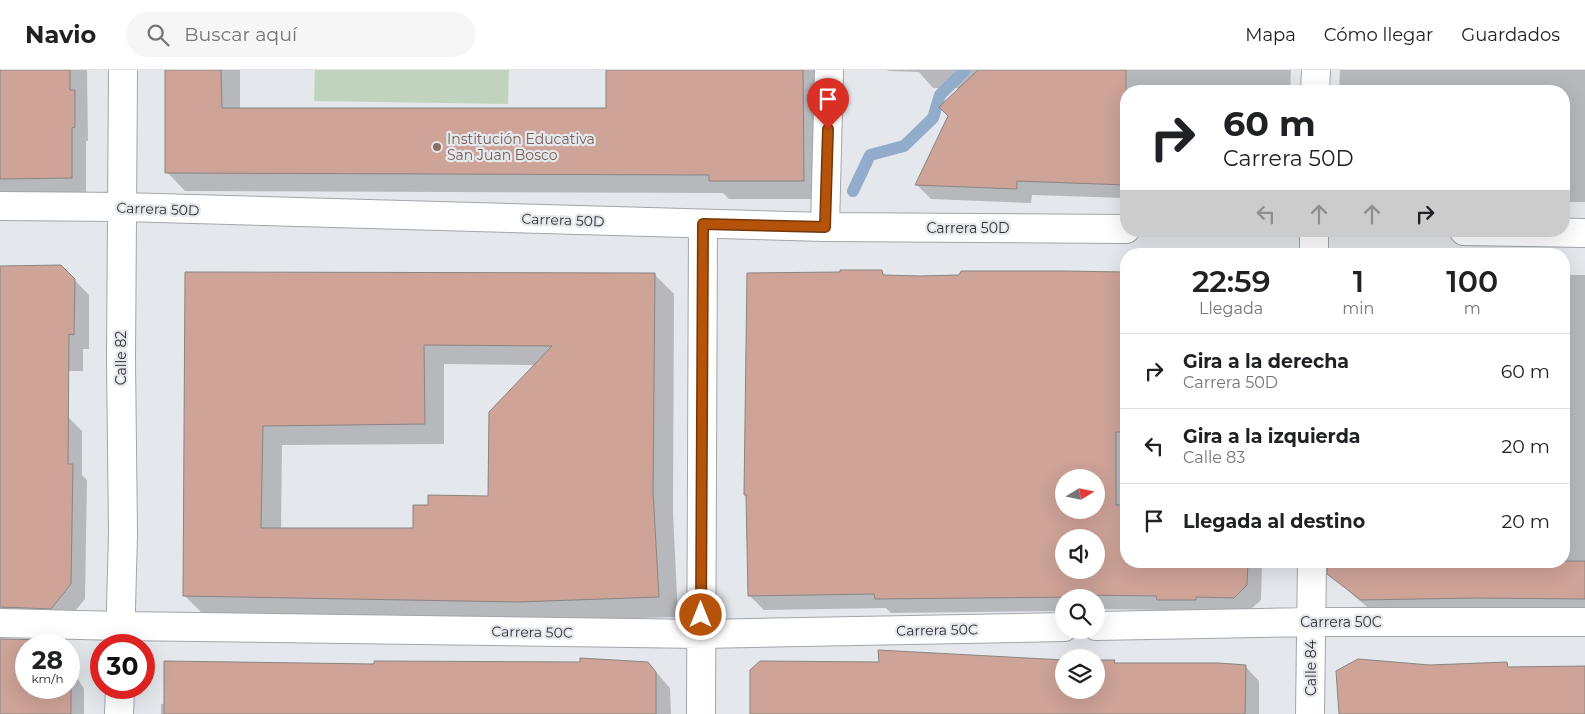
<!DOCTYPE html>
<html lang="es">
<meta charset="utf-8">
<style>
:root{--surface:#fff;--page:#f6f6f6;--text:#202124;--muted:#757577;--line:#e0e0e0}
body{margin:0;font-family:Montserrat,sans-serif;background:var(--page);color:var(--text);height:100vh;display:flex;flex-direction:column;font-size:19px;white-space:nowrap}
*{box-sizing:border-box;margin:0}
p{font-size:16px;color:var(--muted)}
.icon{flex:none;width:28px;height:28px;fill:none;stroke:currentColor;stroke-width:2;stroke-linecap:round;stroke-linejoin:round}
.map{position:relative;flex:1;overflow:hidden}
.drawer{position:absolute;left:1120px;top:178px;width:450px;height:320px;display:flex;flex-direction:column;background:var(--surface);border-radius:20px;box-shadow:0 5px 20px #0002}
.drawer>*{flex:none}
.guide{position:absolute;left:1120px;top:15px;width:450px;height:152px;border-radius:20px;box-shadow:0 5px 20px #0002;background:#fff;color:var(--text);overflow:hidden}
.needle{width:32px;rotate:80deg}
.controls{position:absolute;left:1055px;top:399px;display:grid;gap:10px}
.controls a{display:grid;place-items:center;width:50px;height:50px;border-radius:50%;background:var(--surface);box-shadow:0 5px 20px #0002;font-size:25px}
.speed{position:absolute;left:15px;top:564px;display:flex;gap:10px;font-size:25px;font-weight:700;text-align:center}
.speed>*{display:grid;place-content:center;width:65px;height:65px;border-radius:50%;background:var(--surface);box-shadow:0 5px 20px #0002;line-height:1}
.speed small{font-size:12px;font-weight:400}
.speed .limit{border:8px solid #d22;background:#fff;color:#111}
.pin{position:absolute;display:grid;place-items:center;width:42px;height:42px;color:#fff;margin:-51px -21px;border-radius:50% 50% 50% 0;rotate:-45deg;box-shadow:0 0 5px #0007}
.pin .icon{rotate:45deg}
.me{position:absolute;width:55px;margin:-28px;rotate:0deg;stroke-linejoin:round;filter:drop-shadow(0 0 4px #0008)}
.turn{display:flex;align-items:center;gap:18px;height:105px;padding:0 20px;font-size:22px}
.turn .icon{width:65px;height:65px;stroke-width:2.5}
.turn b{display:block;font-size:35px;line-height:42px}
.lanes{display:flex;align-items:center;height:48px;padding:0 20px;background:#0003;justify-content:center;gap:25px;direction:ltr}
.lanes .off{opacity:.35}
.eta{display:flex;justify-content:space-evenly;align-items:center;height:85px;text-align:center}
.eta b{font-size:30px;font-weight:600;line-height:35px}
ul{padding:0;list-style:none}
li{display:flex;align-items:center;gap:15px;height:75px;padding:0 20px;border-top:1px solid var(--line)}
li div{flex:1}
li b{display:block;font-size:19px}
li em{font-style:normal}
header{display:flex;align-items:center;gap:30px;box-sizing:border-box;height:70px;padding:0 25px;background:var(--surface);border-bottom:1px solid var(--line)}
header strong{font-size:24px}
nav{display:flex;gap:28px;margin-inline-start:auto;font-size:18px}
.search{width:350px;height:45px;background:var(--page);display:flex;align-items:center;gap:12px;box-sizing:border-box;padding:0 18px;border-radius:28px;color:var(--muted);font-size:19px}
.map>svg:first-child{display:block}
</style>
<header>
<strong>Navio</strong>
<div class="search"><svg class="icon" aria-label="search" viewBox="0 0 24 24"><circle cx="10" cy="10" r="6"/><path d="M15 15l6 6"/></svg>Buscar aquí</div>
<nav><a>Mapa</a><a>Cómo llegar</a><a>Guardados</a></nav>
</header>
<div class="map">
<svg width="1585" height="644" viewBox="0 0 1585 644">
<rect width="100%" height="100%" fill="#e4e7ec"/>
<path fill="#c0d4bd" d="M315,0h194l-1,34 -194,-3z"/>
<path fill="#0003" fill-rule="evenodd" d="M0,0h87l1,71h-2v51l-86,1z
M167,0h73v39l368,1v-40h210l4,129h-93l-6,-6 -538,-2 -18,-19z
M887,0h404l-1,21h-164v107l-94,-3 -1,8 -100,-4 -15,-15 45,-96h-28l-14,-16 -31,-1z
M1340,0h245v132h-21v-111h-225z
M61,196l28,29v54h-6v22h-83v-104z
M882,202l4,4h74l54,-4h112v289h136l-1,39 -13,12 -76,2 -4,-4 -72,-1v-11h-32v13l-173,2 -5,-5 -122,2 -15,-15 -1,-98 -2,-2zM1064,408h32v32h-32zM1064,468h32v32h-32z
M186,204h468l20,20 -1,218 5,105 -140,4 -334,-6 -20,-20zM444,294l91,1 -46,132 -59,10 -16,22h-133l1,-84 162,-1z
M1564,205h21v338l-209,1 -22,-18 -15,-14 225,-21z
M68,347l14,14v44l5,5 -2,119 -19,23 -66,9v-213z
M0,570l30,5h-4v43h43v-20l6,6 9,15v25h-84z
M1114,591l4,4 127,1 14,15v33h-508l313,-24h32z
M648,593l22,25 1,26h-510v-10l214,-39z"/>
<g fill="none" stroke-linecap="round" stroke-linejoin="round">
<path stroke="#93accc" stroke-width="12" d="M853,121l17,-36 34,-9 29,-28 7,-23 25,-25"/>
</g>
<path fill="#cea398" stroke="#8a8583" fill-rule="evenodd" d="M0,0h70v20h5v37l-3,1v50l-72,1z
M165,0h56l1,38h384v-38h197l1,111h-95v-6l-544,-2z
M978,0h148v115l-109,-4v8l-102,-4 33,-69 -9,-9z
M61,195l14,14 -1,56 -5,-1 -1,130h5l-2,120 -20,25 -51,-2v-341z
M840,200h42l1,5 37,1 39,-1 2,-4h103l62,1v160h-10v73h10v56h122l-1,24 -13,13 -38,-1v3h-39l-1,-4 -77,-1v2l-204,2 -1,-5 -126,2 -2,-101h-2l3,-222 93,-1zM1064,408h32v32h-32zM1064,468h32v32h-32z
M185,202l470,1 -2,219 6,105 -141,5 -335,-6zM424,275l128,1 -63,66 -1,84 -60,-1v10h-15v23h-152l2,-102 162,-2z
M1328,491h257v38l-110,-1 -114,2 -34,-26z
M0,569l49,1 4,5h-27v43h43v-17l2,3v40h-71z
M878,580l186,10v30h32v-30h19l-1,3h105l27,2 -1,49h-495v-44l10,-9 119,1z
M580,588l68,4 8,10v42h-492v-53l210,3v-3l206,1z
M1358,589l72,6 77,-3 1,5 77,-1v48h-246l-3,-43z"/>
<g fill="none" stroke-linecap="round" stroke-linejoin="round">
<defs>
<path id="street" d="M1315,21l1,-21
M0,136l122,1 703,20 301,2
M825,157l4,-157
M1464,161l121,2
M1314,184v-23
M0,553l120,3 581,8 363,-7
M1096,556l215,-4h274
M120,574l3,-110 -2,-174 2,-290
M119,644l1,-26
M701,644l2,-490
M1310,644l2,-153"/>
</defs>
<use href="#street" stroke="#a2a6aa" stroke-width="30"/>
<use href="#street" stroke="#fff" stroke-width="28"/>
</g>
<g fill="none" stroke-linecap="round" stroke-linejoin="round">
<defs>
<path id="route" d="M701,545l2,-391 122,3 3,-98"/>
</defs>
<use href="#route" stroke="#753606" stroke-width="12"/>
<use href="#route" stroke="#b45309" stroke-width="9"/>
</g>
<circle fill="#8d6e63" stroke="#e4e7ec" stroke-width="2" cx="437" cy="77" r="5"/>
<g text-anchor="middle" stroke-width="4.5" stroke-linejoin="round" paint-order="stroke">
<g font-size="14" fill="#785e54" stroke="#e4e7ec" text-anchor="start">
<text x="447" y="74">Institución Educativa<tspan x="447" dy="16">San Juan Bosco</tspan></text>
</g>
<g font-size="14" fill="#313234" stroke="#e4e7ec">
<text transform="translate(158 139) rotate(2)" y="5">Carrera 50D</text>
<text transform="translate(563 150) rotate(2)" y="5">Carrera 50D</text>
<text x="968" y="163">Carrera 50D</text>
<text transform="translate(121 288) rotate(-90)" y="5">Calle 82</text>
<text x="1341" y="557">Carrera 50C</text>
<text transform="translate(937 560) rotate(-1)" y="5">Carrera 50C</text>
<text transform="translate(532 562) rotate(1)" y="5">Carrera 50C</text>
<text transform="translate(1311 598) rotate(-90)" y="5">Calle 84</text>
</g>
</g>
</svg>
<div class="controls">
<a><svg class="needle" viewBox="-14 -14 28 28"><path d="M0-13l5 13h-10z" fill="#e53935"/><path d="M0 13l5-13h-10z" fill="#757577"/></svg></a>
<a><svg class="icon" aria-label="sound" viewBox="0 0 24 24"><path d="M4 9h4l5-4v14l-5-4H4zM17 9q2 3 0 6"/></svg></a>
<a><svg class="icon" aria-label="search" viewBox="0 0 24 24"><circle cx="10" cy="10" r="6"/><path d="M15 15l6 6"/></svg></a>
<a><svg class="icon" aria-label="layers" viewBox="0 0 24 24"><path d="M12 4l9 5-9 5-9-5zM3 14l9 5 9-5"/></svg></a>
</div>
<div class="speed"><div>28<small>km/h</small></div><div class="limit">30</div></div>
<div class="pin" style="left:828px;top:59px;background:#d93025"><svg class="icon" aria-label="arrive" viewBox="0 0 24 24"><path d="M6 21V4h12l-3 4 3 4H6"/></svg></div>
<svg class="me" style="left:701px;top:545px" viewBox="-20 -20 40 40"><circle r="17" fill="#b45309" stroke="#fff" stroke-width="3"/><path d="M0-11L8 9 0 5-8 9z" fill="#fff"/></svg>
<div class="guide">
<div class="turn"><svg class="icon" aria-label="right" viewBox="0 0 24 24"><path d="M7 20v-9h11M14 6l5 5-5 5"/></svg><div><b>60 m</b>Carrera 50D</div></div>
<div class="lanes"><svg class="icon off" aria-label="left" viewBox="0 0 24 24"><path d="M17 20v-9H6M10 6l-5 5 5 5"/></svg><svg class="icon off" aria-label="ahead" viewBox="0 0 24 24"><path d="M12 20V5M6 11l6-6 6 6"/></svg><svg class="icon off" aria-label="ahead" viewBox="0 0 24 24"><path d="M12 20V5M6 11l6-6 6 6"/></svg><svg class="icon" aria-label="right" viewBox="0 0 24 24"><path d="M7 20v-9h11M14 6l5 5-5 5"/></svg></div>
</div>
<section class="drawer">
<div class="eta">
<div><b>22:59</b><p>Llegada</p></div>
<div><b>1</b><p>min</p></div>
<div><b>100</b><p>m</p></div>
</div>
<ul>
<li><svg class="icon" aria-label="right" viewBox="0 0 24 24"><path d="M7 20v-9h11M14 6l5 5-5 5"/></svg><div><b>Gira a la derecha</b><p>Carrera 50D</p></div><em>60 m</em></li>
<li><svg class="icon" aria-label="left" viewBox="0 0 24 24"><path d="M17 20v-9H6M10 6l-5 5 5 5"/></svg><div><b>Gira a la izquierda</b><p>Calle 83</p></div><em>20 m</em></li>
<li><svg class="icon" aria-label="arrive" viewBox="0 0 24 24"><path d="M6 21V4h12l-3 4 3 4H6"/></svg><div><b>Llegada al destino</b></div><em>20 m</em></li>
</ul>
</section>
</div>
